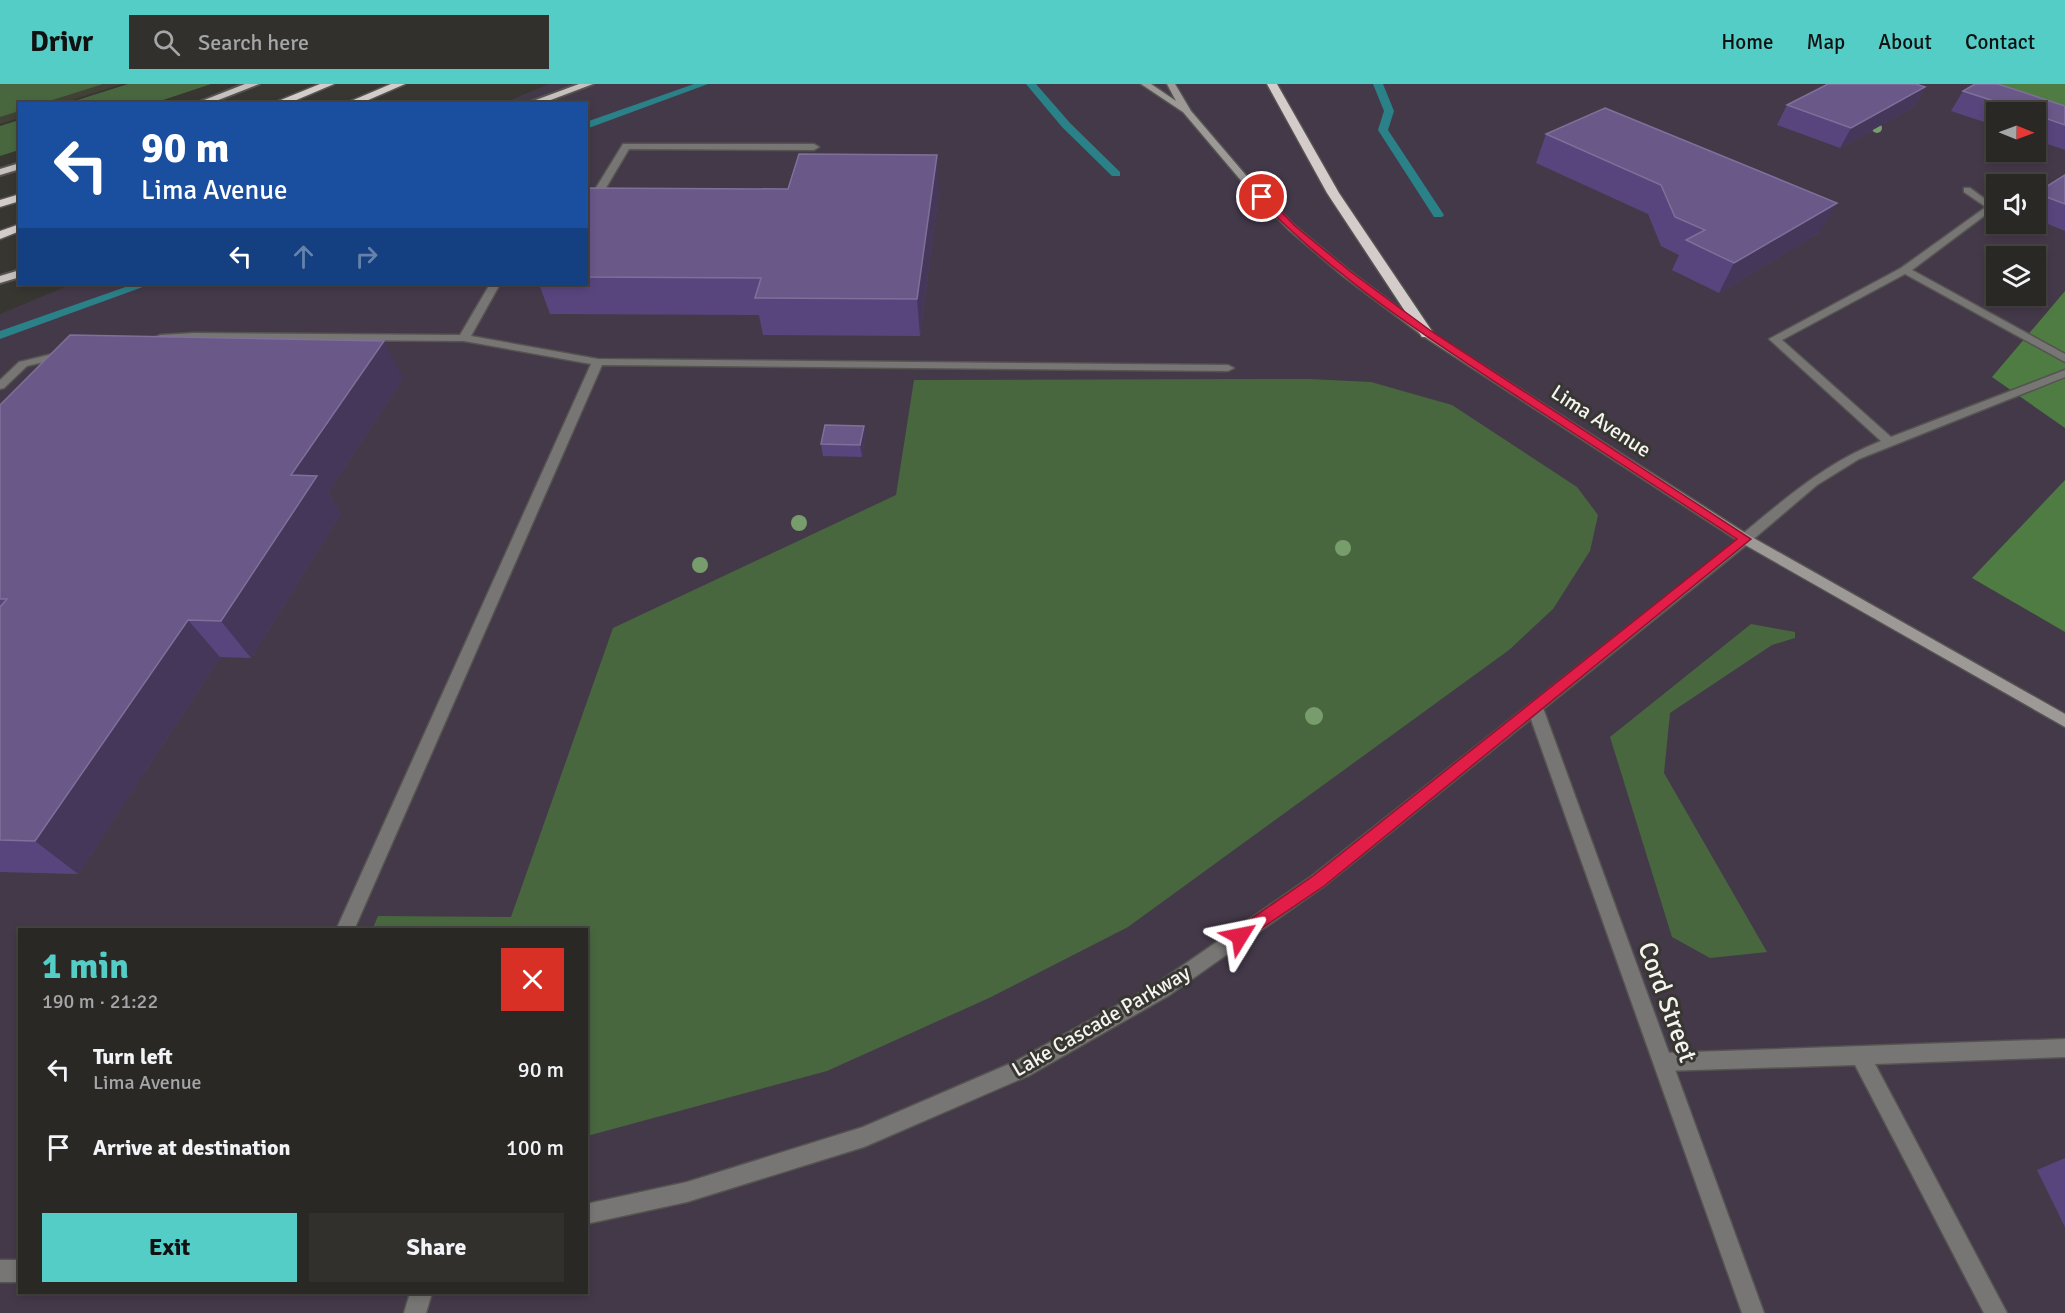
<!DOCTYPE html>
<meta charset="utf-8">
<style>
:root{--surface:#292825;--page:#31302d;--text:#f1f3f6;--muted:#a5a6a7;--line:#454442;--accent:#54cdc7}
body{margin:0;font-family:Signika,sans-serif;background:var(--page);color:var(--text);height:100vh;display:flex;flex-direction:column;font-size:22px;white-space:nowrap}
*{box-sizing:border-box;margin:0}
p{font-size:20px;color:var(--muted)}
.icon{flex:none;width:33px;height:33px;fill:none;stroke:currentColor;stroke-width:2;stroke-linecap:round;stroke-linejoin:round}
.map{position:relative;flex:1;overflow:hidden}
.panel{position:absolute;left:18px;top:844px;width:570px;height:366px;display:flex;flex-direction:column;background:var(--surface);border-radius:0px;box-shadow:0 3px 9px #0003,0 0 0 2px var(--line)}
.panel>*{flex:none}
.banner{position:absolute;left:18px;top:18px;width:570px;height:183px;border-radius:0px;box-shadow:0 3px 9px #0003,0 0 0 2px var(--line);background:#1a4fa0;color:#fff;overflow:hidden}
.needle{width:39px;rotate:91deg}
.tools{position:absolute;left:1986px;top:18px;display:grid;gap:12px}
.tools a{display:grid;place-items:center;width:60px;height:60px;border-radius:0px;background:var(--surface);box-shadow:0 3px 9px #0003,0 0 0 2px var(--line);font-size:30px}
.pin{position:absolute;display:grid;place-items:center;width:51px;height:51px;color:#fff;margin:-26px;border:3px solid #fff;border-radius:50%;box-shadow:0 2px 6px #0007}
.me{position:absolute;width:66px;margin:-33px;rotate:55deg;stroke-linejoin:round;filter:drop-shadow(0 0 4px #0008)}
.turn{display:flex;align-items:center;gap:21px;height:126px;padding:0 24px;font-size:27px}
.turn .icon{width:78px;height:78px;stroke-width:2.5}
.turn b{display:block;font-size:42px;line-height:51px}
.lanes{display:flex;align-items:center;height:57px;padding:0 24px;background:#0003;justify-content:center;gap:30px;direction:ltr}
.lanes .off{opacity:.35}
.round{display:grid;place-items:center;flex:none;width:63px;height:63px;border-radius:0px;background:var(--page)}
.head{display:flex;align-items:center;justify-content:space-between;height:102px;padding:0 24px}
h1{font-size:36px;font-weight:700;line-height:45px;color:var(--accent)}
.button{display:flex;gap:12px;margin-top:auto;padding:12px 24px}
.button a{flex:1;height:69px;border-radius:0px;background:var(--accent);color:#111;font-size:24px;font-weight:700;line-height:69px;text-align:center}
.button a+a{background:var(--page);color:var(--text)}
ul{padding:0;list-style:none}
li{display:flex;align-items:center;gap:18px;height:78px;padding:0 24px}
li div{flex:1}
li b{display:block;font-size:22px}
li em{font-style:normal}
header{display:flex;align-items:center;gap:36px;box-sizing:border-box;height:84px;padding:0 30px;background:var(--accent);color:#111}
header strong{font-size:28px}
nav{display:flex;gap:33px;margin-inline-start:auto;font-size:21px}
.search{width:420px;height:54px;background:var(--page);display:flex;align-items:center;gap:15px;box-sizing:border-box;padding:0 21px;border-radius:0px;color:var(--muted);font-size:22px}
.map>svg:first-child{display:block}
</style>
<header>
<strong>Drivr</strong>
<div class="search"><svg class="icon" aria-label="search" viewBox="0 0 24 24"><circle cx="10" cy="10" r="6"/><path d="M15 15l6 6"/></svg>Search here</div>
<nav><a>Home</a><a>Map</a><a>About</a><a>Contact</a></nav>
</header>
<div class="map">
<svg width="2065" height="1229" viewBox="0 0 2065 1229">
<rect width="100%" height="100%" fill="#373631"/>
<path fill="#424136" d="M0,0h122l-59,19 -43,1 -1,14 -19,6z"/>
<path fill="#443949" fill-rule="evenodd" d="M549,0h1516v1229h-2065v-999l72,-30h514v-180l-83,-1zM1996,28h40v40h-40zM1996,100h40v40h-40zM1996,172h40v40h-40zM20,846h566v363h-566z"/>
<path fill="#48673f" d="M0,0h103l-60,19 -23,1 -1,7 -19,6z
M128,0h83l-57,19h-86z
M19,36v30l-19,6v-30z
M1309,295l62,3 81,23 125,82 21,28 -8,36 -37,58 -44,41 -381,277 -139,71 -162,73 -240,65 -1,-206h-214l6,-14 133,1 102,-289 283,-133 18,-115z
M1751,540l44,8v6l-23,7 -102,68 -6,60 103,179 -57,6 -38,-21 -62,-200z"/>
<path fill="#4e7c42" d="M1982,0h83v29z
M2065,207v137l-73,-51z
M2065,396v152l-93,-54z"/>
<g fill="none" stroke-linecap="round" stroke-linejoin="round">
<path fill="#2b8188" fill-rule="evenodd" d="M694,0h14l-122,45v-7z
M1026,0h10l34,39 50,49v4h-8l-50,-49z
M1373,0h10l11,27 -6,19 56,85 -2,2h-8l-56,-87 6,-19z
M134,200h17l-151,55v-8z"/>
<defs>
<path id="service" d="M623,60h191l5,3 -5,3 -185,-1 -38,64 -5,3v-12z
M1964,104h6l26,19 -84,63 153,84v8l-160,-88 -123,66 109,97 174,-67v7l-206,82 -42,26 -67,57h-10l-2,-3 2,-3c46,-38 85,-73 141,-95l-112,-102 132,-71 85,-61 -22,-15z
M490,200h10l-29,52 127,23 630,6 6,3 -6,3 -626,-6 -248,565h-18l255,-566 -127,-23 -270,-2 -34,2 -6,-3 6,-3 34,-2 266,2z
M65,267l4,1v4l-42,10 -23,22 -4,1v-9l19,-18z
M2065,955v18l-190,7 132,249h-23l-129,-248 -192,6 -7,-2 -2,-7 2,-7 7,-2z
M410,1209h22l-6,20h-22z"/>
<path id="minor" d="M1535,618l5,2 3,4 221,605h-22l-215,-605 3,-4z"/>
<path id="tertiary" d="M1745,450l7,5 -2,3 -426,344 -156,110 -138,79 -166,72 -177,55 -101,22v-20l101,-22 176,-55 153,-66 140,-77 156,-108z
M0,1176h20v22h-20z"/>
<path id="secondary" d="M1141,0h10l25,17 -9,-17h8l16,27 59,69 45,46 56,46 80,60 319,204 315,178v13l-325,-185 -317,-206 -80,-60 -54,-46 -45,-46 -61,-72z"/>
<path id="trunk" d="M245,0h14l-51,20h-14z
M579,0h14l-53,20h-15z
M20,79v6l-20,6v-6z
M20,186v7l-20,6v-7z"/>
<path id="motorway" d="M320,0h14l-47,20h-16z
M391,0h14l-46,20h-15z
M1267,0h10l62,109 95,141 -2,3h-10l-95,-144z
M20,110v7l-20,6v-7z
M20,140v7l-20,8v-8z"/>
</defs>
<use href="#service" stroke="#555450" stroke-width="3"/>
<use href="#minor" stroke="#555450" stroke-width="3"/>
<use href="#tertiary" stroke="#555450" stroke-width="3"/>
<use href="#secondary" stroke="#555450" stroke-width="3"/>
<use href="#trunk" stroke="#555450" stroke-width="4"/>
<use href="#motorway" stroke="#555450" stroke-width="3"/>
<use href="#service" fill="#787575" fill-rule="evenodd"/>
<use href="#minor" fill="#787575" fill-rule="evenodd"/>
<use href="#tertiary" fill="#787575" fill-rule="evenodd"/>
<use href="#secondary" fill="#9d9997" fill-rule="evenodd"/>
<use href="#trunk" fill="#c6c0be" fill-rule="evenodd"/>
<use href="#motorway" fill="#d3cccb" fill-rule="evenodd"/>
</g>
<g fill="#789d6c">
<circle cx="1877" cy="44" r="5"/>
<circle cx="799" cy="439" r="8"/>
<circle cx="1343" cy="464" r="8"/>
<circle cx="700" cy="481" r="8"/>
<circle cx="1314" cy="632" r="9"/>
</g>
<path fill="#59457d" d="M1925,3l-11,20 -74,41 -63,-23 10,-20z
M1963,7l102,15v44l-29,-10v-28h-40v14l-45,-15z
M1546,50l274,98 -101,61 -47,-23 7,-15 -18,-9 -13,-32 -112,-51z
M2065,91v56l-29,-12v-26z
M586,104l353,2 -19,146 -157,-1 -4,-20 -209,-1 -11,-30h47z
M403,294l-75,115 13,20 -90,145 -31,-1 -142,217 -78,-2v-467z
M864,342l1,11 -3,20 -39,-1 -2,-12z
M2065,1074v69l-28,-57z"/>
<path fill="#443759" d="M1925,3l-11,20 -74,41 11,-20z
M937,71l2,35 -19,146 -3,-37z
M1837,119l-17,29 -101,61 15,-30z
M384,257l19,37 -75,115 13,20 -90,145 -30,-37 70,-146z
M864,342l1,11 -3,20 -2,-12z
M188,536l32,37 -142,217 -43,-33z"/>
<path fill="#6a5889" stroke="#7f709a" stroke-width="1.5" d="M1828,0h88l9,3 -74,41 -64,-23z
M1975,0h23l67,22v19l-29,-10v-3h-8l-65,-21z
M1605,24l232,95 -103,60 -48,-23 19,-10 -30,-13 -14,-32 -115,-51z
M799,70l138,1 -20,144 -162,-1 6,-20 -175,-1v-89l202,1z
M2065,91v29l-29,-11z
M70,251l314,6 -93,134 26,1 -96,145 -33,-1 -153,221 -35,-1v-233l7,-8h-7v-194z
M825,341l39,1 -4,19 -39,-1z"/>
<path fill="#e11d48" stroke="#92132f" stroke-width="1.5" d="M1259,111h6l30,31 56,46 80,59 320,208 -427,347 -84,57 -5,-2 -2,-5 2,-6 78,-54 424,-337c-74,-48 -148,-96 -222,-144 -90,-59 -181,-118 -256,-196z"/>
<g text-anchor="middle" stroke-width="6" stroke-linejoin="round" paint-order="stroke">
<g font-size="21" fill="#f5f4f1" stroke="#373631">
<text transform="translate(1601 337) rotate(33)" y="7">Lima Avenue</text>
<text transform="translate(1101 937) rotate(-30)" y="7">Lake Cascade Parkway</text>
</g>
<g font-size="26" fill="#f5f4f1" stroke="#373631">
<text transform="translate(1668 918) rotate(70)" y="9">Cord Street</text>
</g>
</g>
</svg>
<div class="tools">
<a><svg class="needle" viewBox="-14 -14 28 28"><path d="M0-13l5 13h-10z" fill="#e53935"/><path d="M0 13l5-13h-10z" fill="#a5a6a7"/></svg></a>
<a><svg class="icon" aria-label="sound" viewBox="0 0 24 24"><path d="M4 9h4l5-4v14l-5-4H4zM17 9q2 3 0 6"/></svg></a>
<a><svg class="icon" aria-label="layers" viewBox="0 0 24 24"><path d="M12 4l9 5-9 5-9-5zM3 14l9 5 9-5"/></svg></a>
</div>
<div class="pin" style="left:1262px;top:113px;background:#d93025"><svg class="icon" aria-label="arrive" viewBox="0 0 24 24"><path d="M6 21V4h12l-3 4 3 4H6"/></svg></div>
<svg class="me" style="left:1240px;top:852px" viewBox="-20 -20 40 40"><path d="M0-17L14 15 0 8-14 15z" fill="#e11d48" stroke="#fff" stroke-width="4"/></svg>
<div class="banner">
<div class="turn"><svg class="icon" aria-label="left" viewBox="0 0 24 24"><path d="M17 20v-9H6M10 6l-5 5 5 5"/></svg><div><b>90 m</b>Lima Avenue</div></div>
<div class="lanes"><svg class="icon" aria-label="left" viewBox="0 0 24 24"><path d="M17 20v-9H6M10 6l-5 5 5 5"/></svg><svg class="icon off" aria-label="ahead" viewBox="0 0 24 24"><path d="M12 20V5M6 11l6-6 6 6"/></svg><svg class="icon off" aria-label="right" viewBox="0 0 24 24"><path d="M7 20v-9h11M14 6l5 5-5 5"/></svg></div>
</div>
<section class="panel">
<div class="head"><div><h1>1 min</h1><p>190 m · 21:22</p></div><a class="round" style="background:#d93025;color:#fff"><svg class="icon" aria-label="close" viewBox="0 0 24 24"><path d="M6 6l12 12M18 6L6 18"/></svg></a></div>
<ul>
<li><svg class="icon" aria-label="left" viewBox="0 0 24 24"><path d="M17 20v-9H6M10 6l-5 5 5 5"/></svg><div><b>Turn left</b><p>Lima Avenue</p></div><em>90 m</em></li>
<li><svg class="icon" aria-label="arrive" viewBox="0 0 24 24"><path d="M6 21V4h12l-3 4 3 4H6"/></svg><div><b>Arrive at destination</b></div><em>100 m</em></li>
</ul>
<div class="button"><a>Exit</a><a>Share</a></div>
</section>
</div>
